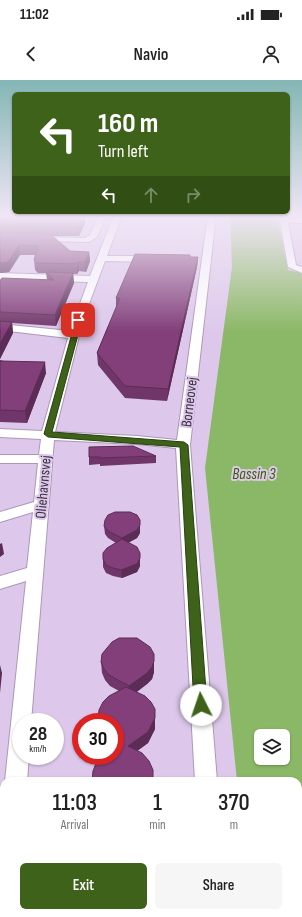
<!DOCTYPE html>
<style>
:root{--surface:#fff;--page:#f6f6f6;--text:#222;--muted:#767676;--accent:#3e6219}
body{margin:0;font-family:"Sofia Sans Condensed",sans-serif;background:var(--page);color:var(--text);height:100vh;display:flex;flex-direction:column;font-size:15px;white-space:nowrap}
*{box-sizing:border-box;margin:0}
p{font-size:13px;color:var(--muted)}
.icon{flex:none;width:22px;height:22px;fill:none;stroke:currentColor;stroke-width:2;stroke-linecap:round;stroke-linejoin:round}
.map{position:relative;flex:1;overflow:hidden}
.panel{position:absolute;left:0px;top:697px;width:302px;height:140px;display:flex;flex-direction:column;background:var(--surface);border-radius:12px 12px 0 0;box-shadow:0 1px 3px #0004}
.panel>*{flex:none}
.guide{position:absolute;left:12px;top:12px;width:278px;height:122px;border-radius:6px;box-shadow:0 1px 3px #0004;background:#3e6219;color:#fff;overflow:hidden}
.buttons{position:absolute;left:254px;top:649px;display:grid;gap:8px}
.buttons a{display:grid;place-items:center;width:36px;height:36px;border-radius:6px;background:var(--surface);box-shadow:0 1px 3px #0004;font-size:20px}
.speed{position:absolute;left:12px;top:633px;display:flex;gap:8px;font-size:20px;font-weight:700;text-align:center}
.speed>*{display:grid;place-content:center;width:52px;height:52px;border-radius:50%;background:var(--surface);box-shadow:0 1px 3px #0004;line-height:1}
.speed small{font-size:10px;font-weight:400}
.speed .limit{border:6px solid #d22;background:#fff;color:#111}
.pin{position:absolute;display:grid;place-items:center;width:34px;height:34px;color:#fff;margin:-17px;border-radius:8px;box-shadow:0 2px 6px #0006}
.me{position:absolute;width:44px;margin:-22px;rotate:356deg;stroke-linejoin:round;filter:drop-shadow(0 0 3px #0008)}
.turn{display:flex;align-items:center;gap:14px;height:84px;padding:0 20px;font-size:18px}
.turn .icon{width:52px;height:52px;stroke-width:2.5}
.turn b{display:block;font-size:28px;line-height:34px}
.lanes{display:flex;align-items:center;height:38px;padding:0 20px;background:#0003;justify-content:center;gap:20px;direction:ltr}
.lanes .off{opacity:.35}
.eta{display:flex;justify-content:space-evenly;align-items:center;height:68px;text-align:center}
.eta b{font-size:24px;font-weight:600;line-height:28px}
.action{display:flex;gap:8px;margin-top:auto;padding:8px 20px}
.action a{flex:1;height:46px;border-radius:6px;background:var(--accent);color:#fff;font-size:16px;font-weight:600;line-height:46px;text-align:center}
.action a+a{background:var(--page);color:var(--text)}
.status{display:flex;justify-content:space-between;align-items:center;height:28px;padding:0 20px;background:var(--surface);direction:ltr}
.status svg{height:11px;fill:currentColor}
header{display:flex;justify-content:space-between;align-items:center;height:52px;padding:0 20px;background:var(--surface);font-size:18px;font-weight:600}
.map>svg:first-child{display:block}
</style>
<div class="status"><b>11:02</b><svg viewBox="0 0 49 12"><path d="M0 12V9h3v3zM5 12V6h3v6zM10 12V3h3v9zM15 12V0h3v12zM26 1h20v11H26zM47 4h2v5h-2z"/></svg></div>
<header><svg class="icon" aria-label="back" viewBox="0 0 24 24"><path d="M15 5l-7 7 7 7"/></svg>Navio<svg class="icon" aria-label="person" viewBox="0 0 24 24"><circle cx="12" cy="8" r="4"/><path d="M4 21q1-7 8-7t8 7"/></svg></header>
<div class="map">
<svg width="302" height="837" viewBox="0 0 302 837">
<rect width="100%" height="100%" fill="#ddc8eb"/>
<path fill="#8bb866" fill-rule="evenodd" d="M230,135h47l11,55 14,3v644h-45l-1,-4h42v-132h-61l-32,-313 27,-201zM261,656h22v22h-22z"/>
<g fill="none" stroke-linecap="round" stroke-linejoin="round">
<defs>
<path id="minor" d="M99,135h8l-10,22 -8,5 -89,-2v-4l85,2 5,-3z
M114,135h8l-15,41h46l4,3 -4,3 -48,-1 -22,59 -28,112 82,4 40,4 31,-225h8l-26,230 27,336h-22l-19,-333 -39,-4 -83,-4 -23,282h-10v34h8l-2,25h-22l21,-200 -26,8v-13l27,-8 6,-56 -33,10v-10l34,-10 4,-39h-38v-8h39l2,-16 -41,-2v-8l42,2 26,-93 -68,-8v-6l70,7 18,-49 -88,-3v-6l90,3z
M279,135h8v4h15v4h-14l8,42 6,2v6l-14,-6z
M4,816v17h12v4h-16v-19z
M201,833h26l1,4h-26z"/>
</defs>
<use href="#minor" stroke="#ab97b7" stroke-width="2"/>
<use href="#minor" fill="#fff" fill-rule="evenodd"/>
</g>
<path fill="#703669" d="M0,135h89v1h-4v7l-6,13h-27l18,15 19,1 1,9 -4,11 -7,-1 -2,3h-4l1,9 -18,43 -44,-3 1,10 -13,26v-78l47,-1 -1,-7h-8l-3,-3 -1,-10 2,-5h-16l-11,17 -9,1z
M190,175v2h8l-1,10 -30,134 -42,-3 -27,-33 -1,-12 19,-45v-10z
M0,280l46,13 -19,50 -27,-1z
M156,376v7l-56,3v-2l-11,1v-8z
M104,446l36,7 -3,5 -9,5 12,10v13l-3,6 -15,6 -9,-2 -7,-3 -3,-6v-8l13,-16 -8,-5 -3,-4z
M101,582l53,10 -2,7 -5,5 -10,8 18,26v11l-7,14 -11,8 -22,5v-34h-17v-3l21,-28 -9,-5 -5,-6 -3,-7z"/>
<path fill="#5b2c55" d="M85,135v8l-6,13v-9z
M19,165l1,10 -11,17 -9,1v-10z
M89,172l1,9 -4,11 -1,-10z
M198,177l-1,10 -30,134 1,-12z
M78,182l1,9 -2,3v-10z
M73,193l1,10 -18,43 -1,-11z
M12,242l1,11 -13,26v-15z
M45,282l1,11 -19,50 -2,-12z
M140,445v8l-3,5 -15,8v-8z
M2,463l2,11 -4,3v-13z
M140,478v8l-3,6 -15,6 -1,-8z
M154,581v11l-2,7 -5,5 -18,13v-11z
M0,585l2,8 -2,20z
M155,638v11l-7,14 -19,14 -1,-11z"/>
<path fill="#823f7a" stroke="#5b2c55" d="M0,135h85l-6,12 -79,-1z
M0,152l50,2 20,17 19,1 -4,10h-7l-1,2 -40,-1 -3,-3 4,-14 -19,-1 -11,17 -8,1z
M135,174l55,1v2h8l-30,132 -43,-3 -28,-33 23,-55h-4z
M46,192l27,1 -18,42 -55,-3v-31l2,-3 52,2z
M0,241l12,1 -12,22z
M0,281l45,1 -20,49 -25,-1z
M133,366l23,10 -56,2v-1h-11v-10z
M115,432h15l7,3 3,5v5l-3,5 -15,8 -14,-7 -4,-5 1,-6 3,-5z
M122,459l15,8 3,6v5l-3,6 -16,6 -8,-2 -7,-3 -3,-6v-6l4,-5z
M119,558h18l13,9 4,7v7l-2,6 -5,6 -18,13 -20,-11 -5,-6 -3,-7 1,-8 10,-12z
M126,607l19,9 6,6 4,7v9l-7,14 -20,14 14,7 7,8 4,9v11h-61l1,-10 4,-10 5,-5h13v-8l8,-4 -8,-5v-17h-16l-1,-3 1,-9 4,-8 6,-6z"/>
<linearGradient id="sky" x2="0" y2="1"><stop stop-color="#83b6b4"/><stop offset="0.54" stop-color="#f0e6f6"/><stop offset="1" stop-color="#f0e6f6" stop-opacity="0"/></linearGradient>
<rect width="302" height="252" fill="url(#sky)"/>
<path fill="#3e6219" stroke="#284010" d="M76,239l6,1 -30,112 132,10 4,3 19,260 -2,3 -4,2 -5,-2 -2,-3 -14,-258 -132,-10 -4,-3z"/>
<g text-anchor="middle" stroke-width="4" stroke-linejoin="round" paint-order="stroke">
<g font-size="15" fill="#3b3341" stroke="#ddc8eb">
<text transform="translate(189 322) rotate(-83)" y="5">Borneovej</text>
<text transform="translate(43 407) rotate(-85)" y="5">Oliehavnsvej</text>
</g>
<g font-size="16" font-style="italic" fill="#376002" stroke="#ddc8eb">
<text x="254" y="399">Bassin 3</text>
</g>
</g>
</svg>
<div class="buttons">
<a><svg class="icon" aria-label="layers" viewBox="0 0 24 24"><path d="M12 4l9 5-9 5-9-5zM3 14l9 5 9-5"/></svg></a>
</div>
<div class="speed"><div>28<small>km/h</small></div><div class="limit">30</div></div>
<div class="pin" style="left:78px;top:240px;background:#d93025"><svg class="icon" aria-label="arrive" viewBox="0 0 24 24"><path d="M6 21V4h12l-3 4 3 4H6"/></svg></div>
<svg class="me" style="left:201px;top:625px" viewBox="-20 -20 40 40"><circle r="19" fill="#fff"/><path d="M0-13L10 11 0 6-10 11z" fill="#3e6219"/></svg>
<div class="guide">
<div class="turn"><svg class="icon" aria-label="left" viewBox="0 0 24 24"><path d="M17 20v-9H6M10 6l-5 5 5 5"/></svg><div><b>160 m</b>Turn left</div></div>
<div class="lanes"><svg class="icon" aria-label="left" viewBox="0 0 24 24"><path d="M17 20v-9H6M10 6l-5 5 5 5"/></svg><svg class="icon off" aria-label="ahead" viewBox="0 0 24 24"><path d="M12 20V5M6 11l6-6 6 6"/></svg><svg class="icon off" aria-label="right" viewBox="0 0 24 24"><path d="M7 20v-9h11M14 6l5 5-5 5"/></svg></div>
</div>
<section class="panel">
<div class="eta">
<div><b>11:03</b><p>Arrival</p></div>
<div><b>1</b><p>min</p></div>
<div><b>370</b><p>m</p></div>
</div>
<div class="action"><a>Exit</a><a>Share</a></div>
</section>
</div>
